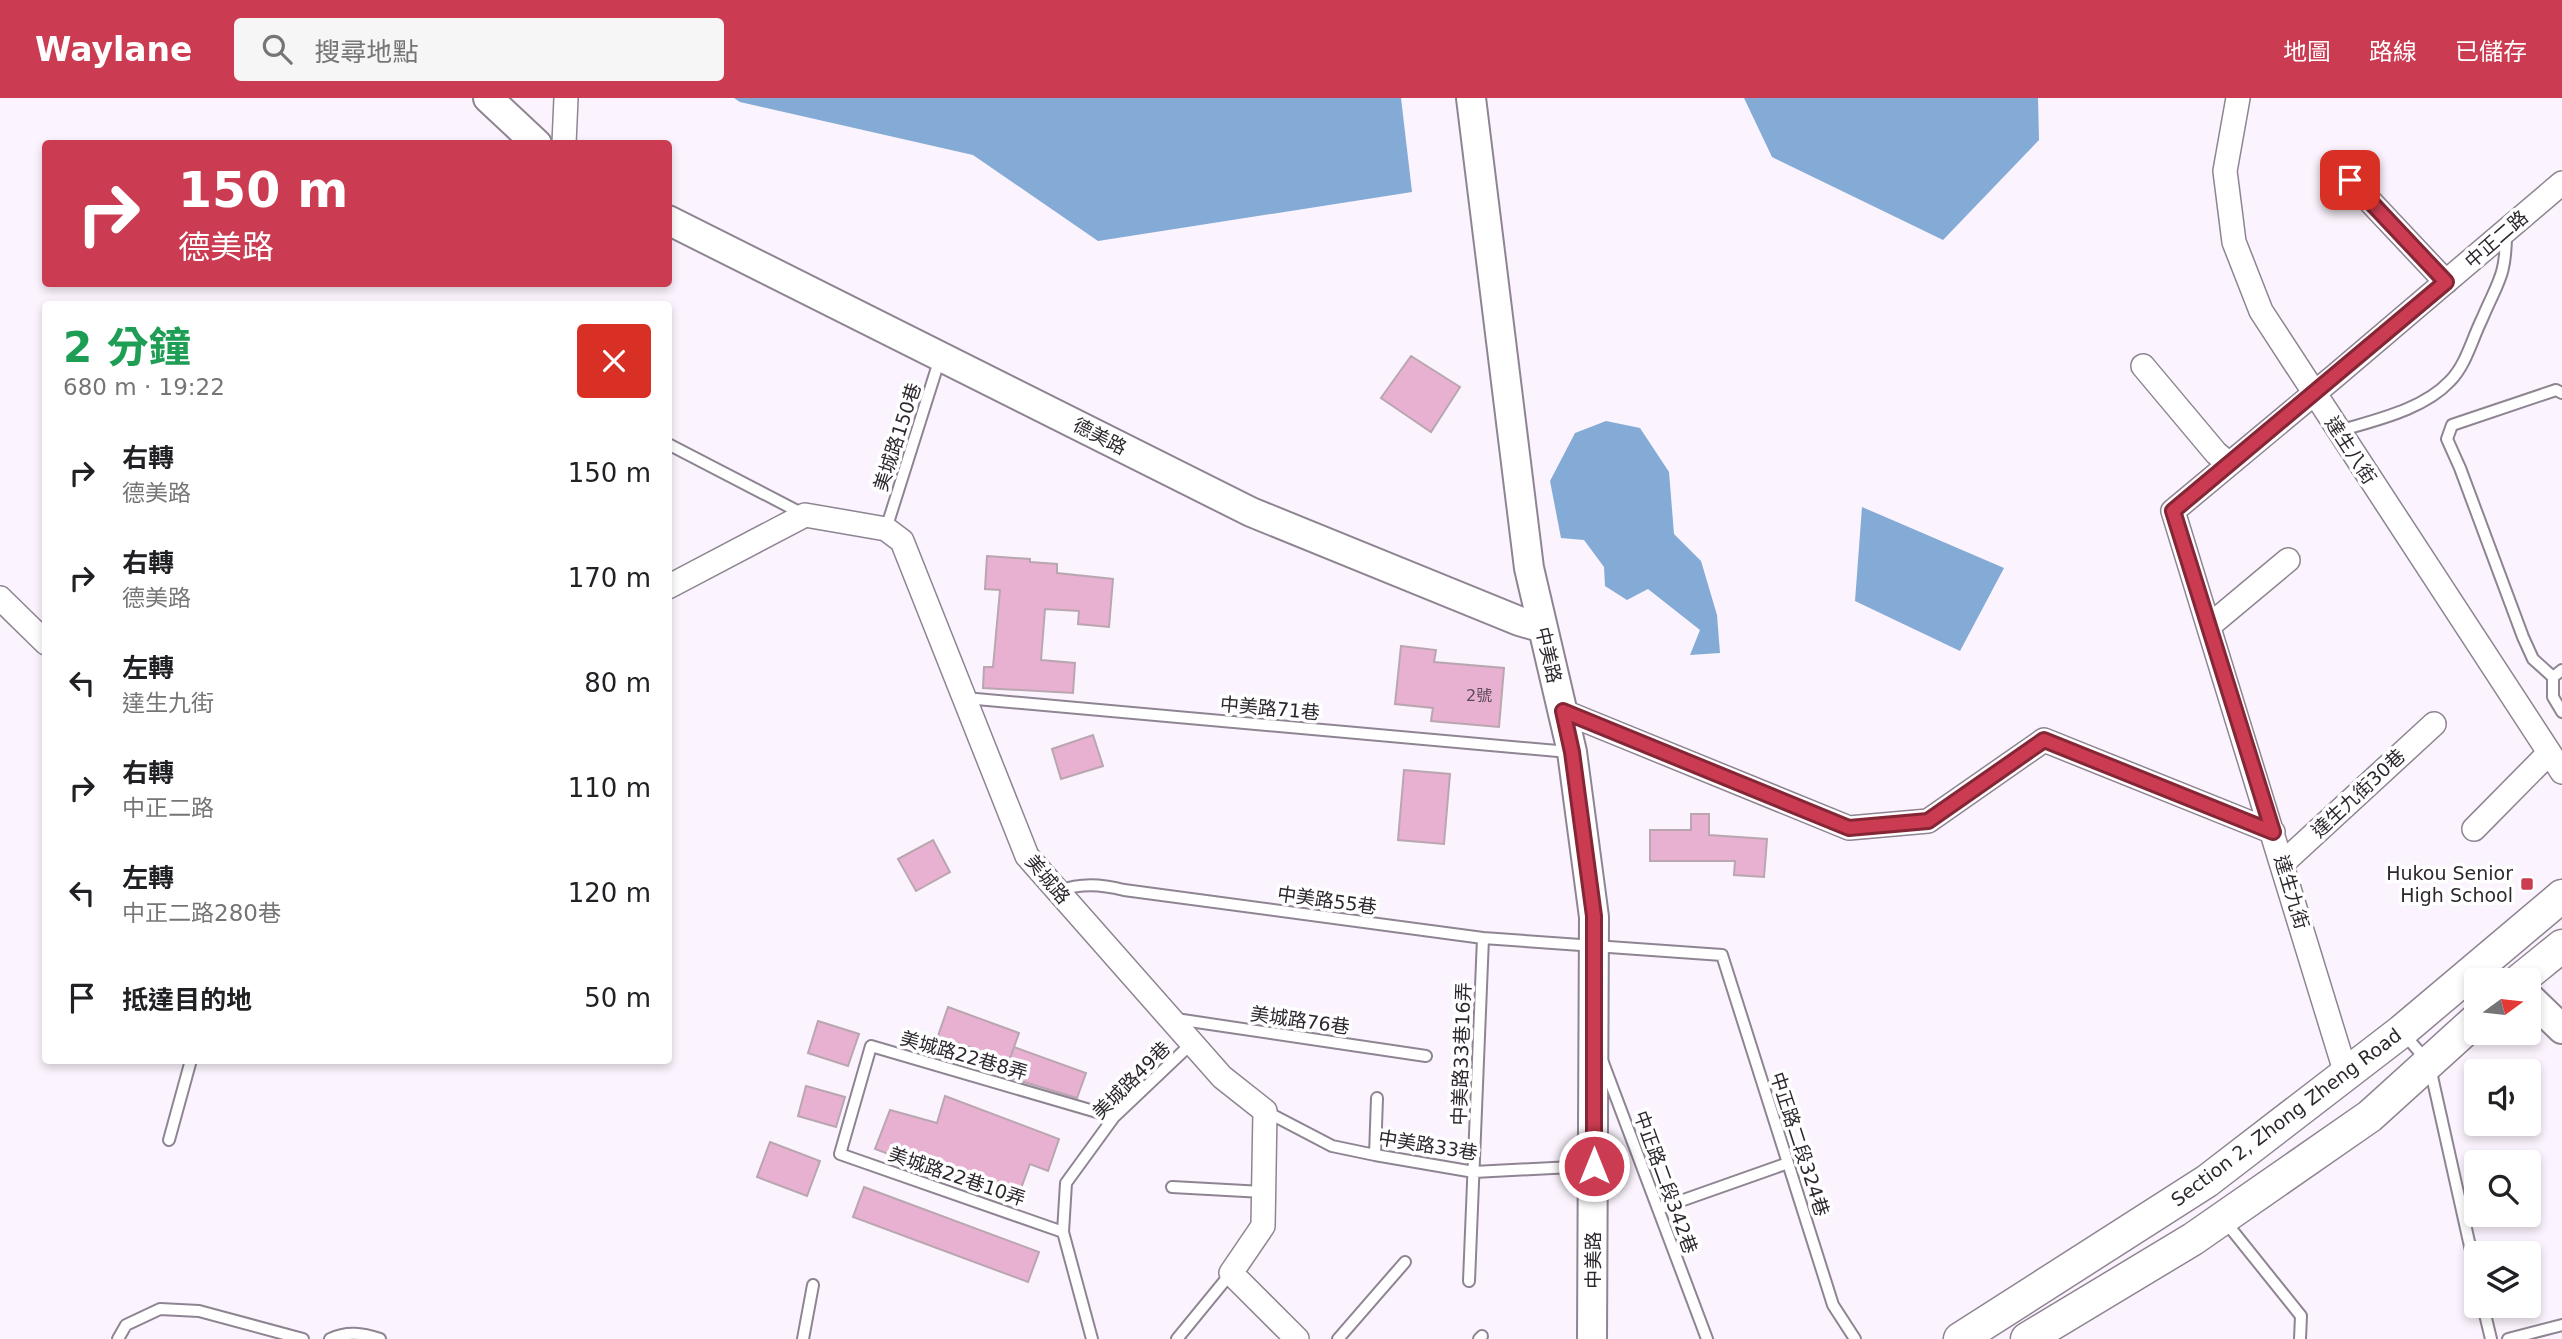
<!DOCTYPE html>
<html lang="zh-TW">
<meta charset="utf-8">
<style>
:root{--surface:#fff;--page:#f6f6f6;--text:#202124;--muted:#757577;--accent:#cb3b51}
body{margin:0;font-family:"DejaVu Sans","Noto Sans TC",sans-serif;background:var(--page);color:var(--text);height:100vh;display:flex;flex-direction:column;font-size:26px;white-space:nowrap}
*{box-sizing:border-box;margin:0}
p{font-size:23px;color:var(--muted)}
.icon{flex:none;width:38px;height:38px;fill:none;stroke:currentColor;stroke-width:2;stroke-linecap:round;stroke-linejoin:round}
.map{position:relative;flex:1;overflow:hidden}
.drawer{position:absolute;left:42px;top:203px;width:630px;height:763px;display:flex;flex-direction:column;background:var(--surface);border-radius:7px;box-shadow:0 4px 10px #0003}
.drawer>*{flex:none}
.guide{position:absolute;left:42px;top:42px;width:630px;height:147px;border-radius:7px;box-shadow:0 4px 10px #0003;background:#cb3b51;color:#fff;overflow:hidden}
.needle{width:46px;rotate:75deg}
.tools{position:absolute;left:2464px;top:870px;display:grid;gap:14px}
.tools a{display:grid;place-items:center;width:77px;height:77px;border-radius:7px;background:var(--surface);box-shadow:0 4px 10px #0003;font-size:35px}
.pin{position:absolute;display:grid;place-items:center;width:60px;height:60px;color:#fff;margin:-30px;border-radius:14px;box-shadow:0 4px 10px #0006}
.me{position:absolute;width:77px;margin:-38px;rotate:0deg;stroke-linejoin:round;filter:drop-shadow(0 0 5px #0008)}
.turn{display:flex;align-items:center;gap:24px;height:147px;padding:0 21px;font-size:32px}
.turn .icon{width:91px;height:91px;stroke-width:2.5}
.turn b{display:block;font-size:49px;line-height:60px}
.round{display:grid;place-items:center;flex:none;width:74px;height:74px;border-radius:7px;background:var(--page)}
.summary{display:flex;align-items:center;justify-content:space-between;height:119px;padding:0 21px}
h1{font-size:42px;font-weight:700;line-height:52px;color:#1e9e55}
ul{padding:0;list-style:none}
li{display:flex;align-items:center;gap:21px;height:105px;padding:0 21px}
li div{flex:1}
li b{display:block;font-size:26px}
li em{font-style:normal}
header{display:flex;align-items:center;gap:42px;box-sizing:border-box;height:98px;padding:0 35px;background:var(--accent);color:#fff}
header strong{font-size:33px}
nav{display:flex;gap:38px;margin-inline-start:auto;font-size:24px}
.search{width:490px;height:63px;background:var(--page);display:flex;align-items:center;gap:18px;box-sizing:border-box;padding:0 24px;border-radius:7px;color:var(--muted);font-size:26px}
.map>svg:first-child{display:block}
</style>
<header>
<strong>Waylane</strong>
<div class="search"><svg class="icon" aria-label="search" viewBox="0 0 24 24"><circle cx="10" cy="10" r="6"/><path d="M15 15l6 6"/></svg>搜尋地點</div>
<nav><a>地圖</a><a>路線</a><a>已儲存</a></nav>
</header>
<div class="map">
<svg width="2562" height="1241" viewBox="0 0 2562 1241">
<rect width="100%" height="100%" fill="#fbf3fd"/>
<path fill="#84aad6" d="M734,0h667l11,94 -314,49 -125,-86 -233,-53z
M1744,0h294l1,42 -96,100 -171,-83z
M1606,323l34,7 29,44 5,62 27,27 16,54 3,38 -30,2 10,-25 -52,-41 -21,11 -22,-14 -1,-19 -20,-27 -23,-2 -11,-57 25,-48z
M1862,409l142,61 -44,83 -105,-50z"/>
<path fill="#e9b1d1" stroke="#b9a6b0" stroke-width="2" d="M1411,258l49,31 -29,45 -50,-34z
M987,458l43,3v3l27,2v9l56,6 -4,48 -31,-3 1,-13 -34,-2 -4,51 34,3 -2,30 -90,-5 1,-21h9l7,-77 -15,-1z
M1401,548l35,4 -2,12 70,6 -5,59 -68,-6 2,-13 -38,-4z
M1093,637l10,31 -42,13 -9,-30z
M1404,672l46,4 -6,70 -46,-4z
M1691,716h18v21l58,4 -3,38 -30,-2 1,-14h-85v-31h41z
M933,742l17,32 -34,19 -18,-32z
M948,909l71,26 -10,28 -71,-25z
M818,923l41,13 -11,32 -40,-13z
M1014,949l72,26 -9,25 -73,-22z
M806,988l39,11 -9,30 -38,-11z
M945,998l114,43 -11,32 -18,-7 -14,38 -141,-53 15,-39 47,13z
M770,1044l50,19 -13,35 -50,-19z
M864,1089l175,65 -11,30 -175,-65z"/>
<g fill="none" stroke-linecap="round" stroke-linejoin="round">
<defs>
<path id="service" d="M2339,333c36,-11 84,-21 111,-50 16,-16 22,-42 32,-62 16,-38 24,-42 24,-86
M668,346l137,71
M886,431l54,-171
M2562,572l-9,7v20l9,15
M2553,579l-20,-18 -10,-22 -63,-169 -13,-29 5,-14 104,-35 6,3
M965,600l604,54
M1058,793c23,-8 42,-7 66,-1l359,48 239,17 111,350 22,34
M1176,921l250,37
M2403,935l26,30 47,210
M1602,962l105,279
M1265,1013l67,35 43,9 99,17 117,-6
M169,1042l22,-80
M1375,1057l2,-57
M1172,1089l91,5
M1658,1111l130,-46
M2224,1122l77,96 -1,23
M1063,1134l-223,-78 31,-108 243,71
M1469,1183l14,-343
M2483,1208l8,33
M118,1241l8,-14 34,-16 39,2 104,28
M330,1241c17,-8 32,-6 50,0
M803,1241l10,-54
M1092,1241l-29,-107 3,-49 48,-66 78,-74
M1177,1241l54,-66
M1338,1241l67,-77
M1479,1241l3,-3
M2508,1241l54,-14"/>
<path id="minor" d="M2238,0l-13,73 9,71 27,69 301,461
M564,46l2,-46
M2350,82l96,102
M2143,268l73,87 13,11
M668,489l137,-72 81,14 16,12 125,315 195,221 43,34 -2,115 -32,47 66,66
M0,500l46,45
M2209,528l79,-66
M1562,613l287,117 79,-7 116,-81 229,92
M2474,731l75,-76
M2283,765l151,-139
M2346,976l-173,-563 162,-135 227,-193"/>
<path id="tertiary" d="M488,0l49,46
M1471,0l58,470 43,184 22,165 -2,422
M668,122l583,292 268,109 24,7
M2529,899l33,32"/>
<path id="secondary" d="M2520,882l42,-34
M1960,1241l247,-158 195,-150 160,-135
M2027,1241l166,-100 177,-123 106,-96"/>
</defs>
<use href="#service" stroke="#8f8492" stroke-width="14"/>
<use href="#minor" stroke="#8f8492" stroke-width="26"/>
<use href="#tertiary" stroke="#8f8492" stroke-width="32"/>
<use href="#secondary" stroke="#8f8492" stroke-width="35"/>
<use href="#service" stroke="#fff" stroke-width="10"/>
<use href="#minor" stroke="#fff" stroke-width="23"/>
<use href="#tertiary" stroke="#fff" stroke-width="28"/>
<use href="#secondary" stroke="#fff" stroke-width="32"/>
</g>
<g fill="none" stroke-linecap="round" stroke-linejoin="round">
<defs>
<path id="route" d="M1594,1068v-250l-22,-164 -9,-41 286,117 79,-7 116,-81 229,92 -100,-321 273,-229 -96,-102"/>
</defs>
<use href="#route" stroke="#842635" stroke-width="18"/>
<use href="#route" stroke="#cb3b51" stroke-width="12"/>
</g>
<rect fill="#cb3b51" stroke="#fff" stroke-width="2.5" x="2520" y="779" width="14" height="14" rx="3.5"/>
<g text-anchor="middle" stroke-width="7" stroke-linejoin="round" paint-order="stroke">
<g font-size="16" fill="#5c4a57">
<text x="1479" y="603">2號</text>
</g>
<g font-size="19" fill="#2d282e" stroke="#fff">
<text transform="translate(2496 141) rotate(-41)" y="7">中正二路</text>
<text transform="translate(1100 338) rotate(27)" y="7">德美路</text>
<text transform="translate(897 339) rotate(-72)" y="7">美城路150巷</text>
<text transform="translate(2351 352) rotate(57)" y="7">達生八街</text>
<text transform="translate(1549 557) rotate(77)" y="7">中美路</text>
<text transform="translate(1270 610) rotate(5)" y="7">中美路71巷</text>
<text transform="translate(2358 695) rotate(-43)" y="7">達生九街30巷</text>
<text transform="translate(1048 781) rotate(50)" y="7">美城路</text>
<text transform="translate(2292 794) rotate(73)" y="7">達生九街</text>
<text transform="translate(1327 802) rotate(8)" y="7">中美路55巷</text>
<text transform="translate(1300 922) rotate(8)" y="7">美城路76巷</text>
<text transform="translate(1461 956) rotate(-88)" y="7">中美路33巷16弄</text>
<text transform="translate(964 957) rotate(16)" y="7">美城路22巷8弄</text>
<text transform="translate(1131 982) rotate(-45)" y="7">美城路49巷</text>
<text transform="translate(2286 1019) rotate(-37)" y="7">Section 2, Zhong Zheng Road</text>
<text transform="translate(1800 1046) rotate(72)" y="7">中正路二段324巷</text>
<text transform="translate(1428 1047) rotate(9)" y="7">中美路33巷</text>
<text transform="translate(957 1078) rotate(19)" y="7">美城路22巷10弄</text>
<text transform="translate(1666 1084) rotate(70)" y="7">中正路二段342巷</text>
<text transform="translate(1593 1162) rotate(-90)" y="7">中美路</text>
</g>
<g font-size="19" fill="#2d282e" stroke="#fff" text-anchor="end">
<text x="2513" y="782">Hukou Senior<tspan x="2513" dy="22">High School</tspan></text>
</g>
</g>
</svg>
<div class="tools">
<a><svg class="needle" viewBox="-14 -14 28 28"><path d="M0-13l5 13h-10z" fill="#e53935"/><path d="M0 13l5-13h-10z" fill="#757577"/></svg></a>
<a><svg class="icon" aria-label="sound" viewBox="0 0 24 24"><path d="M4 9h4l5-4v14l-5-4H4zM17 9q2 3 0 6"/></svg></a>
<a><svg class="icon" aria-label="search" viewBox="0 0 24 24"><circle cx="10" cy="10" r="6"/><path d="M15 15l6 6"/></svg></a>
<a><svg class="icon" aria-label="layers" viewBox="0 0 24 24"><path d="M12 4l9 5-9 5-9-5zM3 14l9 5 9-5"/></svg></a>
</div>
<div class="pin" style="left:2350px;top:82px;background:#d93025"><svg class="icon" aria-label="arrive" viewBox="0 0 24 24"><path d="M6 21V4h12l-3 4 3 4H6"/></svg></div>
<svg class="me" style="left:1594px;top:1068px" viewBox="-20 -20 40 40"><circle r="17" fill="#cb3b51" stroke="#fff" stroke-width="3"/><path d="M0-11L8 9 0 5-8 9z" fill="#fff"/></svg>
<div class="guide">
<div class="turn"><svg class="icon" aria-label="right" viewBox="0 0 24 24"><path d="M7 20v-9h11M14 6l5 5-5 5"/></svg><div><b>150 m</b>德美路</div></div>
</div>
<section class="drawer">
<div class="summary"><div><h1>2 分鐘</h1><p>680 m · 19:22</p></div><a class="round" style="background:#d93025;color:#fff"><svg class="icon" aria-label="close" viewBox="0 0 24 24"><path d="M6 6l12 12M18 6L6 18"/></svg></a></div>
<ul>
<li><svg class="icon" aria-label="right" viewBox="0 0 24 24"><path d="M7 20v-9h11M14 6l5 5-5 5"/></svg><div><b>右轉</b><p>德美路</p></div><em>150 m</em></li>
<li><svg class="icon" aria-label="right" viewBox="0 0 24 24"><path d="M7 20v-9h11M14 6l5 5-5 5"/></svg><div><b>右轉</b><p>德美路</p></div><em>170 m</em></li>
<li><svg class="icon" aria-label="left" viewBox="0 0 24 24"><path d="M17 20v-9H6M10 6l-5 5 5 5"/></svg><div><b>左轉</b><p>達生九街</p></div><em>80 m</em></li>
<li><svg class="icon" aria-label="right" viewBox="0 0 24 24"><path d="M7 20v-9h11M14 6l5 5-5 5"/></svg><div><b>右轉</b><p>中正二路</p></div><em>110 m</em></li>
<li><svg class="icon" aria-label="left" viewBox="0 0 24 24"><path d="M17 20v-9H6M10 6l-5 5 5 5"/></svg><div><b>左轉</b><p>中正二路280巷</p></div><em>120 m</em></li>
<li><svg class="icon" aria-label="arrive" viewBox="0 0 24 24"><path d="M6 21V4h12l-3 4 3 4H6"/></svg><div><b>抵達目的地</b></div><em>50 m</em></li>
</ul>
</section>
</div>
